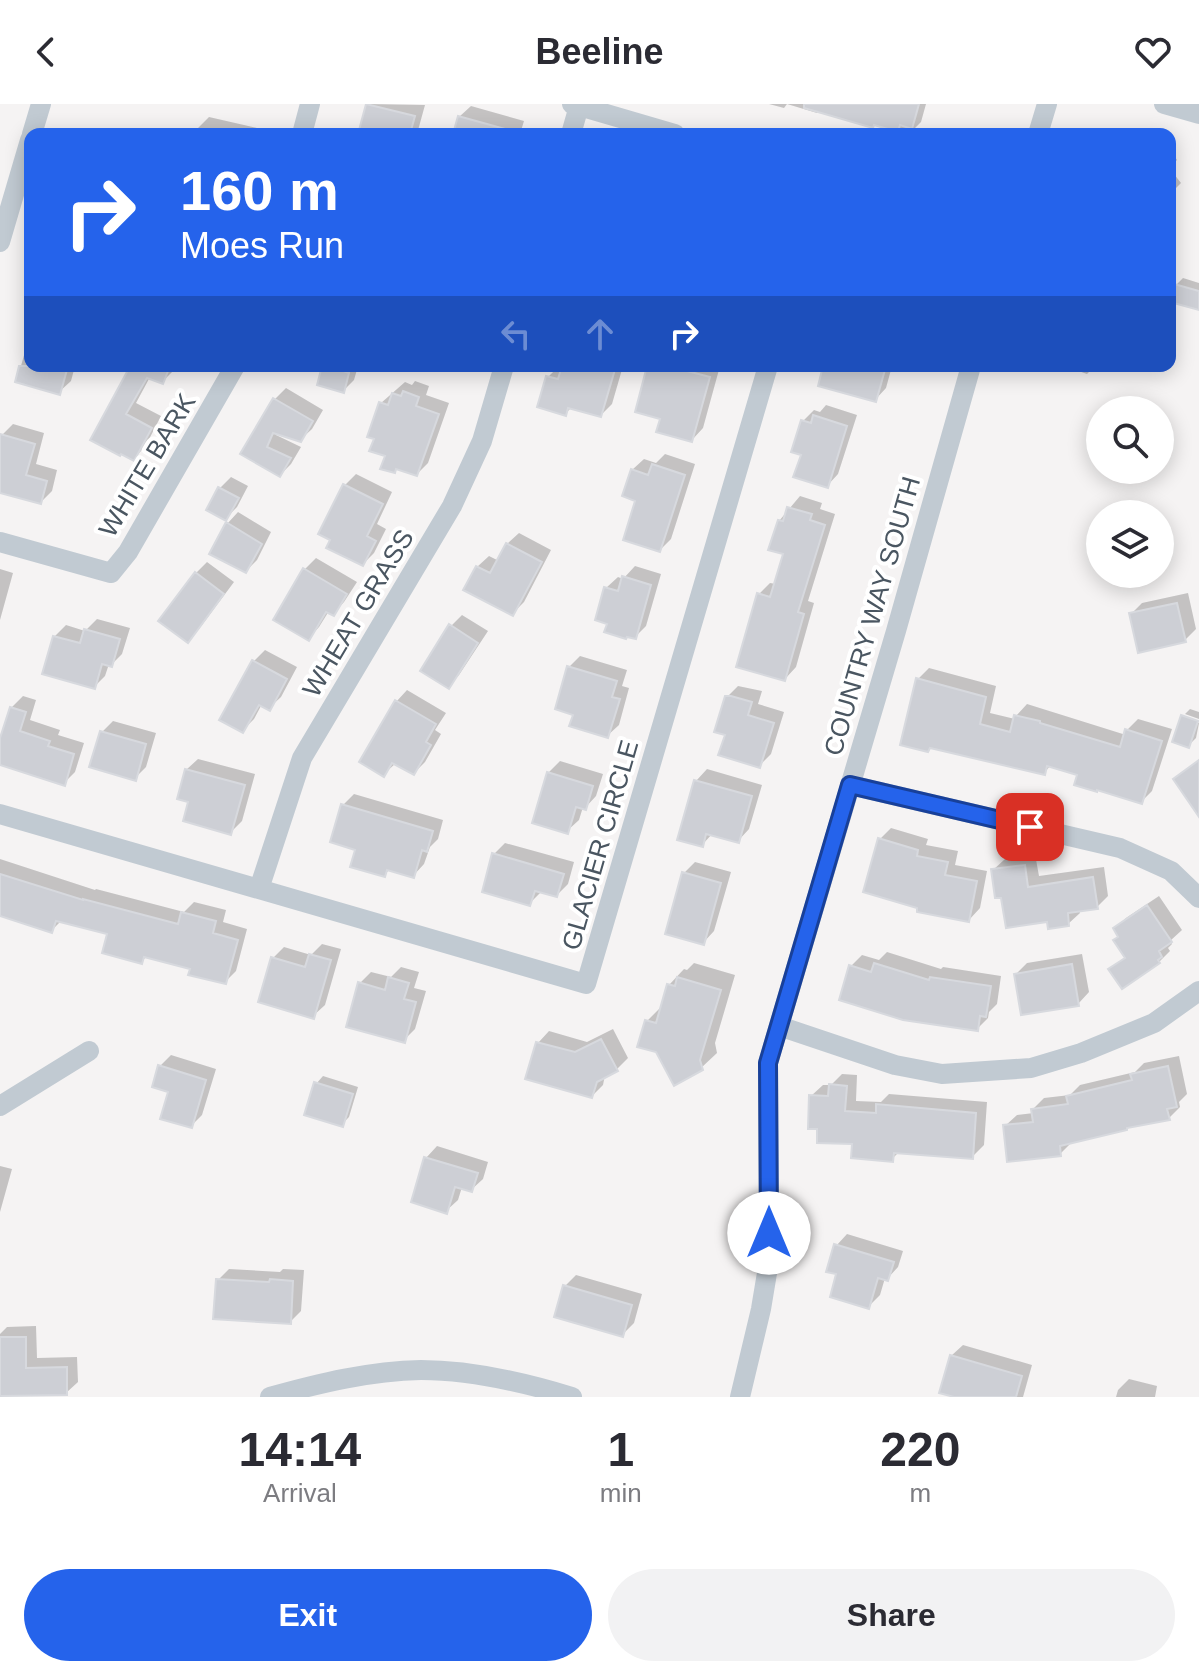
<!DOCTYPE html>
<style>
:root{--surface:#fff;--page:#f2f2f3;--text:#2b2b33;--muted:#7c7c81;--accent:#2563eb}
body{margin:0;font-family:Helvetica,sans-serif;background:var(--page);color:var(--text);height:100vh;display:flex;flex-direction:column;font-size:30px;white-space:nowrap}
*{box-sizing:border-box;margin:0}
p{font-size:26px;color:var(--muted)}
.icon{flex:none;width:44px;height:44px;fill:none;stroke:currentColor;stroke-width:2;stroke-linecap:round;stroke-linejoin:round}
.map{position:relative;height:1293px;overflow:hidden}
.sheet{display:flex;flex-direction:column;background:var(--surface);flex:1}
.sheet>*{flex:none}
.hud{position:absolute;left:24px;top:24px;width:1152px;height:244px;border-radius:16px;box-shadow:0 4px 20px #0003;background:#2563eb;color:#fff;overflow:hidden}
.tools{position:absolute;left:1086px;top:292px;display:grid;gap:16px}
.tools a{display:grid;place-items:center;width:88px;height:88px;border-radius:50%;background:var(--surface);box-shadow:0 4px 20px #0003;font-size:40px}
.pin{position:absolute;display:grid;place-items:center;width:68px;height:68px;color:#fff;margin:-34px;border-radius:16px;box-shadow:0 4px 12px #0006}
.me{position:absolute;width:88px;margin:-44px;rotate:0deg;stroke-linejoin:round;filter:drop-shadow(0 0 6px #0008)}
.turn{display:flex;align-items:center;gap:28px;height:168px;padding:0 24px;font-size:36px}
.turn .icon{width:104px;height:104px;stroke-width:2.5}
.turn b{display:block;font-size:56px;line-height:68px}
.lanes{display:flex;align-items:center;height:76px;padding:0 24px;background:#0003;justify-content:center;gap:40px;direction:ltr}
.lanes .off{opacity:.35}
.eta{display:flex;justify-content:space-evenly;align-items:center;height:136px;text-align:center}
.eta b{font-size:48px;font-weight:600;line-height:56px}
.action{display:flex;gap:16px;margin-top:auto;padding:16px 24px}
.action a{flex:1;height:92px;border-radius:48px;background:var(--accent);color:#fff;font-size:32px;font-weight:600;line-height:92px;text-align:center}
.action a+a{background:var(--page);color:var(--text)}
header{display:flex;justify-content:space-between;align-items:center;height:104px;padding:0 24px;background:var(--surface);font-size:36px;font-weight:600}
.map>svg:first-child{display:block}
</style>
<header><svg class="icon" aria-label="back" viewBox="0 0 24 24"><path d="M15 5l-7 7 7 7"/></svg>Beeline<svg class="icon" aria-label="heart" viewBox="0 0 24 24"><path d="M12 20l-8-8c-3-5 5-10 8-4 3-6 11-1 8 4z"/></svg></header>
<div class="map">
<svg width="1199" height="1293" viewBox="0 0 1199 1293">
<rect width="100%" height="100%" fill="#f5f3f3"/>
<path fill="#0003" d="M368,0l57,1 -8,29h-57z
M769,0h157l-5,18 -11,11 -91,-22 -2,2 -30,-9 -3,4z
M471,2l53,15 -4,13h-65l4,-17z
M209,13l48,11 -1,6h-60l2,-6z
M1170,45l7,11 -7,7z
M1170,65l11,14 -11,11z
M1183,174l16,5v25l-23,-23z
M30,230v32h45l-4,15 -12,11 -42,-12z
M130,262h45l-2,5 -11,11 -12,-5 -14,26 25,13 -16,31 -11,11 -12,-6 -2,2 11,-85z
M324,262h34l-4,14 -11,11z
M423,262h29l-6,6z
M559,262h64l-11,38 -11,11 -29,-8 -6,6 -18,-36z
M649,262h71l-17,62 -11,12 -30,-22z
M825,262h67l-6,22 -11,12z
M1064,262h31l-8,8z
M415,277l14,5 -3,9 23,8 -21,60 -11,11 -19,-7 -4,4 -7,-16 -11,-17 5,-35 24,-21 7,3z
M286,284l37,22 -11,19 -12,11 -23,-8 -1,3 25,12 -10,17 -11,11 -37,-22 32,-54z
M826,301l31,10 -19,59 -11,12 -24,-33v-32l11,-11 6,2z
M13,320l31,9 -8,31 21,6 -5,21 -11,11 -41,-12v-48l2,-7z
M665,350l30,10 -24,75 -11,11 -22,-50 -6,-30 12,-11 12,4z
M356,370l36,18 -15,32 9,5 -12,24 -11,11 -18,-79z
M231,373l17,9 -11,21 -11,11 -18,-9 12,-21z
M800,392l22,7 -2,6 15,5 -27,87 6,2 -18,64 -11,12 -26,-85 11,-11 6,1 10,-31 -7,-32z
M238,408l33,20 -14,28 -11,11 -19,-47z
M519,429l32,17 -27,52 -12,12 -35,-47 12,-11 10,5 8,-17z
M316,454l41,24 -13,20 -11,12 -4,-3 -10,16 -11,12 -3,-70z
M207,458l27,20 -35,47 -11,11 -27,-19 35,-48z
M635,462l26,8 -15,52 -11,11 -26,-15 -3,-34 12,-11 5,2z
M0,465l13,4 -13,47z
M1188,489l8,36 -11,11 -54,-26 11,-11z
M462,511l26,16 -29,44 -11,11 3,-60z
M97,515l33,9 -8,26 -11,11 -2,-1 -4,12 -11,11 -40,-50 12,-12 19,6z
M265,546l32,17 -16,30 -12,11 -7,-4 -8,15 -11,11 11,-69z
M580,552l47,14 -5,16 7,2 -10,37 -12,11 -32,-22 -6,-47z
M929,564l67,18 -6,27 25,6 1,-3 11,-12 99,31 1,-5 11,-11 34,10 -20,62 -11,11 -62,-28 -28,-9 -7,8 -126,-94z
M738,582l24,5 -4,13 26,8 -13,42 -12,12 -32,-32v-37z
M407,586l39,23 -11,17 6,4 -16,28 -11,11 -18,-10 -12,11 12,-72z
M23,592l13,4 -6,20 30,10 -2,5 26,8 -9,29 -11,11 -64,-20v-19l11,-36z
M1190,605l9,3v7l-14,-5z
M1184,611v3l15,5 -3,15 -8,8 -5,-30z
M113,617l43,12 -10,34 -11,11 -33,-46z
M198,655l57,15 -13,47 -11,11 -45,-62z
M560,657l43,13 -7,22 -11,12 -2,-1 -4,13 -12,11 -19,-58z
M707,665l55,16 -13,44 -11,12 -25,-8 -11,12 -6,-64z
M354,690l89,26 -5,19 -8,8 -6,17 -11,12 -23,-7 -6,6 -26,-27 -15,-43z
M891,724l37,11 -2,6 32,6 -3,14 32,6 -7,37 -11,12 -89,-81z
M505,739l69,19 -6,22 -11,11 -16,-3 -11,11 -36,-49z
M1035,750l4,22 65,-9 4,29 -11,11 -18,3 1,3 -12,11 -19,-5 -46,-23 -10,-26 12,-11z
M0,755l95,31 1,-1 88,23 10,-10 32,8 -3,12 24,7 -11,42 -11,11 -33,-15 -45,-11 -5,5 -33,-28 -47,-13 -11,11 -51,-17z
M695,758l36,10 -17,59 -11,12 -19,-70z
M1159,792l23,34 -12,11 2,3 -4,4 2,3 -11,11 -48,7 15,-13 -6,-20 -5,-7 11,-11z
M322,840l19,5 -16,56 -12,11 -40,-58 11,-11 27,8z
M887,848l54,17 2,-2 58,9 -4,28 -8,8 -1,6 -11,11 -126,-63 11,-11 17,5z
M1082,850l7,38 -11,12 -62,-30 11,-11z
M694,859l41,12 -20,68 2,10 -16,15 -54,-47 15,-15 7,-21 15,-16 3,1z
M401,863l18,5 -5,16 12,3 -11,38 -11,11 -44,-57 11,-11 20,5z
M613,925l15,29 -11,11 -12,6 -2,10 -11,11 -54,-53 11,-12 38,11z
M171,951l45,14 -14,46 -11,11 -20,-35 -11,-25z
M1179,952l8,38 -8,8 1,5 -11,11 -40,8 -58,17 -11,11 -55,-28 12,-11 17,-2 -1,-4 11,-11 26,-3 10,-10 55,-13 9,-9z
M842,970l15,1 -1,26 25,1 8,-8 98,8 -3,43 -11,11 -73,-5 -8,8 -73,-32 -8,-31 12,-11h8z
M323,972l35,11 -9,30 -7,7 -26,-40z
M437,1042l51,16 -5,17 -12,11 -9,-3 -4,13 -12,11 -20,-53z
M0,1062l12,3 -12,43z
M847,1130l56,17 -5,16 -11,12 -2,-1 -5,17 -11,11 -30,-33 -3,-27z
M229,1165l51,3 3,-3 21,1 -3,41 -11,11 -72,-42z
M576,1171l66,19 -8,29 -11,11 -58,-48z
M36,1222l1,32 40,-1 1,25 -12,11 -66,2v-61l7,-7z
M963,1241l69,20 -9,32h-62l-10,-41z
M1129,1275l28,7 -2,11h-39l2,-7z"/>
<path fill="#cdcfd5" stroke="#d7d9de" stroke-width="2" d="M366,0l49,12 -5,18h-52z
M804,0h115l-7,25 -12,-4 -2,7 -24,-7 -1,3 -69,-20z
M458,12l47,13 -1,5h-51z
M1174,180l25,7v19l-29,-8z
M19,262h49l-8,29 -45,-13z
M120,262h50l-7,18 -16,-6 -21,36 26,14 -18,33 -13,-7 -1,2 -30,-16 38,-70z
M322,262h7l20,7 -5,20 -27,-8z
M562,262h54l-15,51 -33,-9 -2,8 -29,-9 9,-31 12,3z
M647,262h21l42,11 -18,65 -36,-10 4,-13 -25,-7z
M823,262h63l-10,36 -58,-16z
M403,287l16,6 -3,9 23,8 -22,62 -21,-7 -1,4 -15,-4 5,-13 -16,-5 5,-12 -7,-2 12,-35 9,3 4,-12 9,3z
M273,294l40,23 -12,21 -28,-9 -6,14 24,11 -11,19 -40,-23z
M813,311l34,11 -19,62 -35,-11 8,-22 -10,-3 10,-32 10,3z
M0,330l35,10 -9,31 21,6 -6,23 -41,-11z
M652,360l33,11 -25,77 -37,-12 12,-39 -13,-5 9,-27 17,6z
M343,380l40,20 -16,32 9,5 -13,25 -37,-18 4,-8 -12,-6z
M218,383l21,11 -13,23 -20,-11z
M787,403l25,7 -2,6 15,5 -27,87 6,2 -19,67 -49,-14 21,-74 13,4 13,-43 -15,-4 10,-30 5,1z
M226,418l36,22 -16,29 -37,-19z
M506,439l36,19 -29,54 -50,-26 13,-24 14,7z
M303,464l44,26 -13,22 -8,-4 -17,29 -36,-21z
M195,468l29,22 -36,49 -30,-22z
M622,472l29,9 -15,54 -9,-2 -1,2 -22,-7 3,-8 -12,-4 9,-33 14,4z
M1177,499l9,39 -48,11 -9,-40z
M449,520l29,19 -29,46 -29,-18z
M84,525l36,10 -8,28 -10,-3 -7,25 -53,-15 11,-38 27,7z
M252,556l35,19 -17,32 -11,-6 -16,28 -24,-13z
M567,562l50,15 -5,16 8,2 -12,39 -39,-12 4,-11 -18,-6z
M916,574l70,19 -6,27 30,8 4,-17 26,6v2l80,24 5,-18 37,12 -20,63 -45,-14v2l-23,-7 3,-10 -30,-9 -2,9 -115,-27 -2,4 -28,-7z
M725,592h6l21,6 -4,13 26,8 -14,45 -42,-13 7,-20 -11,-3z
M395,596l41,24 -10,18 5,3 -17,30 -22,-12 -8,14 -25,-15z
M10,603l16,5 -6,19 30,10 -2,5 26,8 -9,32 -65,-21v-27z
M1181,611l17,6 -9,27 -17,-6z
M100,627l46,13 -10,37 -47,-14z
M1199,656v57l-26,-38z
M185,665l60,16 -14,50 -48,-14 5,-19 -11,-3z
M547,668l46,14 -7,24 -10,-3 -8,27 -36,-11z
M694,676l58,16 -13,47 -33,-9 -3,13 -26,-7z
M341,700l92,27 -6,21 -5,-2 -8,28 -27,-8 -2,7 -35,-10 5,-17 -25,-8z
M878,734l40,12 -1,6 31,6 -3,13 32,6 -8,41 -52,-10v-4l-54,-16z
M492,749l72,21 -7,23 -22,-6 -5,15 -48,-14z
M1025,761l3,22 65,-10 5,32 -30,4 1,13 -21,3 -1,-7 -41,6 -5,-30h-6l-4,-29z
M682,768l39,11 -17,62 -39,-11z
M0,770l83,26v-1l95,25 3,-12 35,9 -3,12 25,7 -12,44 -38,-9 2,-6 -46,-12 -2,7 -40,-11 5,-19 -51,-13 -4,12 -52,-17z
M1147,801l25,37 -13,9 3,6 -4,3 2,3 -38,26 -14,-20 17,-11 -12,-18 5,-3 -5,-9z
M309,850l22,6 -17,59 -56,-17 13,-45 34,10z
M874,859l55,17 1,-3 61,9 -5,31 -6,-1 -2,15 -75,-11 -64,-20 10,-35 22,7z
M1072,860l7,42 -58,9 -7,-41z
M388,873l21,6 -5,16 12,3 -11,41 -59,-16 12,-45 27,8z
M677,873l44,13 -21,70 3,10 -29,16 -18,-34 -19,-5 8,-27 11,3 11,-39 8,2z
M601,935l17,32 -21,11 -5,16 -67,-19 11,-37 39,10z
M158,961l48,15 -14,48 -32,-9 8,-27 -16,-5z
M1168,962l9,41 -10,2 3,11 -43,8v2l-67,16 1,10 -54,6 -4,-37 30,-3 -2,-13 37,-5 -2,-8 66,-16 -2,-6z
M314,978l39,12 -10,33 -39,-12z
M829,980l18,2 -2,25 31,2v-9l100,9 -3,46 -79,-6 -1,9 -42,-4 1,-14 -35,-1v-14h-9l1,-34 19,1z
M424,1053l54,16 -6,19 -17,-5 -8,27 -36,-12z
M834,1140l60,18 -6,19 -10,-3 -9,31 -39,-12 6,-23 -10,-2z
M216,1175l53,3 1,-3 23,2 -2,43 -78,-5z
M563,1181l69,20 -9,32 -69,-20z
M0,1233h26v31l41,-1v28l-67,1z
M950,1251l72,21 -6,21h-62l-15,-4z"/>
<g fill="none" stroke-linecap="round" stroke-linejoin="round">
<path stroke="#c1cad2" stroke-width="20" d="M572,0l103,30
M1164,0l35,10
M32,30l9,-30
M302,30l8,-30
M571,30l8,-28
M1038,30l9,-30
M0,138l30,-102
M0,438l111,31 17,-21 107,-186
M850,681l270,63 51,23 28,27
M0,710l586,170 182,-618
M259,785l43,-131 150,-252 30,-65 22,-75
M779,922l116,39 47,9 89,-6 50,-15 73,-30 45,-32
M0,1002l89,-55
M270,1293c50,-14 100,-26 151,-27 51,0 102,12 151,27
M740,1293l21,-88 8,-48 -1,-198 128,-432 75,-265"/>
</g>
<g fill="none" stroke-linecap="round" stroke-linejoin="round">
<defs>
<path id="route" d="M769,1129l-1,-170 82,-278 180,42"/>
</defs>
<use href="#route" stroke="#184099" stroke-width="20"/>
<use href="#route" stroke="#2563eb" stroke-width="14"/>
</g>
<g text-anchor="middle" stroke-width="8" stroke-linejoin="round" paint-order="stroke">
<g font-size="26" fill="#4a5661" stroke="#fff">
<text transform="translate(147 361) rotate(-59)" y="9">WHITE BARK</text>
<text transform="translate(358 509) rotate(-59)" y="9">WHEAT GRASS</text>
<text transform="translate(872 512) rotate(-74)" y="9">COUNTRY WAY SOUTH</text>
<text transform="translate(600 741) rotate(-74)" y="9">GLACIER CIRCLE</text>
</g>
</g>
</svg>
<div class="tools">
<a><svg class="icon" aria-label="search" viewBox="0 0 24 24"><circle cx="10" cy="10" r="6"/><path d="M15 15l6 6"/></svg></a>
<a><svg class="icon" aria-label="layers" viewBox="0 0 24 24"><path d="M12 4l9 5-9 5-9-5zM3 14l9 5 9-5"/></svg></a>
</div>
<div class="pin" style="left:1030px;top:723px;background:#d93025"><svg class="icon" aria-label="arrive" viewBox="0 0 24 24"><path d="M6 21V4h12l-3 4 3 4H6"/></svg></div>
<svg class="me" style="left:769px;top:1129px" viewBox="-20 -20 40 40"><circle r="19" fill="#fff"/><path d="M0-13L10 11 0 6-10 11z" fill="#2563eb"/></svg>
<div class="hud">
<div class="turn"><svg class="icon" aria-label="right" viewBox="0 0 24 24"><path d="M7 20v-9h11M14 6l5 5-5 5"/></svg><div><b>160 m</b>Moes Run</div></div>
<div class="lanes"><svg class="icon off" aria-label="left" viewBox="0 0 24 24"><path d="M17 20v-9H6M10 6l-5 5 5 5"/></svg><svg class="icon off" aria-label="ahead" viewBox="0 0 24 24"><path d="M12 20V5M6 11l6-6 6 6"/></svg><svg class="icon" aria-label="right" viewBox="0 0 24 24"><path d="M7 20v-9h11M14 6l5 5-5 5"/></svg></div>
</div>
</div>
<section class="sheet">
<div class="eta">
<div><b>14:14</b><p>Arrival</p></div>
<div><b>1</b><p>min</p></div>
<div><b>220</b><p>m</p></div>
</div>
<div class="action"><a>Exit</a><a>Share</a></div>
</section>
